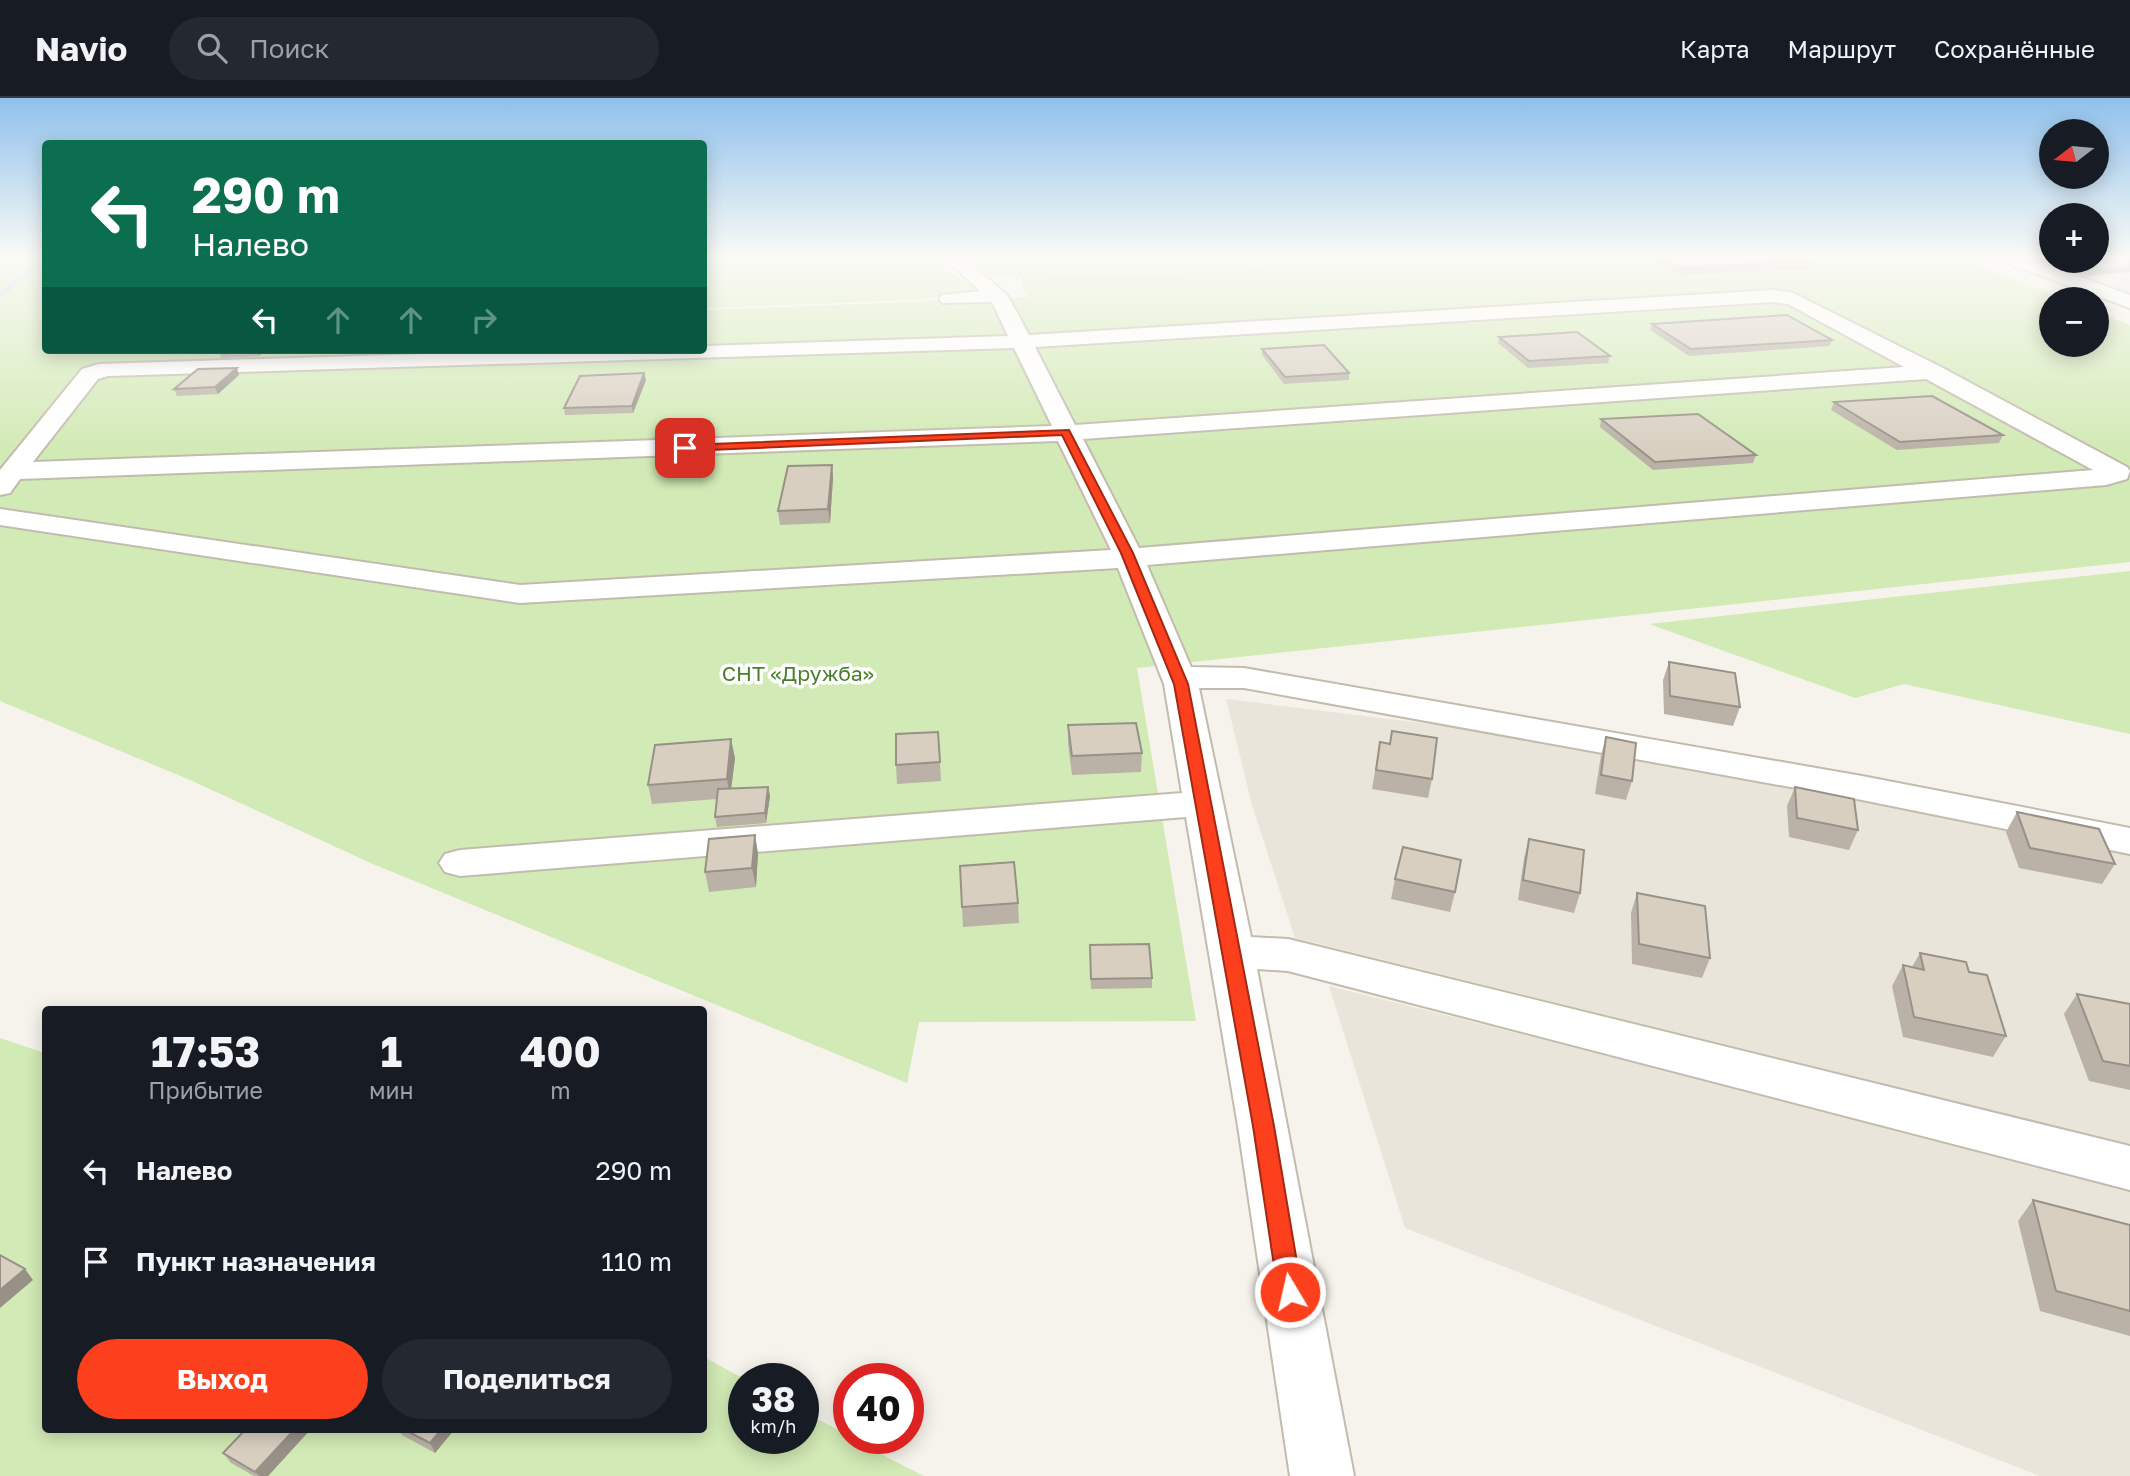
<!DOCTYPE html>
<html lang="ru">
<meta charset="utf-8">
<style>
:root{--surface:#171b24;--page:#242831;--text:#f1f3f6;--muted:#9ea1a6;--line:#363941;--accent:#fc3f1d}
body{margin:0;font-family:"Golos Text",sans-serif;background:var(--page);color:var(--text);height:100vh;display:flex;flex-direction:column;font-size:26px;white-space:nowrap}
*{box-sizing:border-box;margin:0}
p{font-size:23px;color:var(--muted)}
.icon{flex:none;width:38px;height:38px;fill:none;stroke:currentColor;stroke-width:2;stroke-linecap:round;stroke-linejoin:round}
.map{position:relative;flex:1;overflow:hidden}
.sheet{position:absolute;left:42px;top:908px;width:665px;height:427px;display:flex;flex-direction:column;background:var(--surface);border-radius:7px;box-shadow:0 4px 18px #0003}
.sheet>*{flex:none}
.hud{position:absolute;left:42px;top:42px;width:665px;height:214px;border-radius:7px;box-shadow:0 4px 18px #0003;background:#0b6e4f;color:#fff;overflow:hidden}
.needle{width:46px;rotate:254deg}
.controls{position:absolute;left:2039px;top:21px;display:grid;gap:14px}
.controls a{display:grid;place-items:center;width:70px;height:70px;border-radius:50%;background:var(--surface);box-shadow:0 4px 18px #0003;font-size:35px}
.speed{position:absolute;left:728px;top:1265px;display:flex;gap:14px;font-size:35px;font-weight:700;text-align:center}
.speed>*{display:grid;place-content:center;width:91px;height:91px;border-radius:50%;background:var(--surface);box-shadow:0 4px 18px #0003;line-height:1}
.speed small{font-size:18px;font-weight:400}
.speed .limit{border:10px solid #d22;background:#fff;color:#111}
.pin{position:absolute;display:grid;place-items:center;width:60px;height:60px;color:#fff;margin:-30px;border-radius:14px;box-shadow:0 4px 10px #0006}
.me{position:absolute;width:77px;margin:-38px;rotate:351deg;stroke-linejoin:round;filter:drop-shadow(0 0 5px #0008)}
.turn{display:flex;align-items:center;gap:24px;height:147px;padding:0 35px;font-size:32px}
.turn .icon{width:91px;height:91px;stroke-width:2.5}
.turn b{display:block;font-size:49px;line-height:60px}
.lanes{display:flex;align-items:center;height:66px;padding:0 35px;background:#0003;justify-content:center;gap:35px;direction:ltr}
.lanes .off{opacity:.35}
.eta{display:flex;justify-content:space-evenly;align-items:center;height:119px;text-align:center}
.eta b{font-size:42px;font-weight:700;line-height:49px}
.action{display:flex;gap:14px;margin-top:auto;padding:14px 35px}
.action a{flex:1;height:80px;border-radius:42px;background:var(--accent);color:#fff;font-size:28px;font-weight:700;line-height:80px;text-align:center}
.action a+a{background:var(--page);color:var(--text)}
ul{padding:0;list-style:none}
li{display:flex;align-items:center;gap:21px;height:91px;padding:0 35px}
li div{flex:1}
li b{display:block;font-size:26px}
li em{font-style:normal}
header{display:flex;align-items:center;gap:42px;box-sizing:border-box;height:98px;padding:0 35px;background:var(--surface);border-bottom:2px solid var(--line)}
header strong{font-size:33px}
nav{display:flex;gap:38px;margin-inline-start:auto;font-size:24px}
.search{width:490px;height:63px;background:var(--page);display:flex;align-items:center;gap:18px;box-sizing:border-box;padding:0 24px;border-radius:38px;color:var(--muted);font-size:26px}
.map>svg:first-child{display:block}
</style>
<header>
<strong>Navio</strong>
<div class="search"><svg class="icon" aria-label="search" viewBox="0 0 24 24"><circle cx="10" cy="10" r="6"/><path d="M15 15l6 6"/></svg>Поиск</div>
<nav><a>Карта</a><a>Маршрут</a><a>Сохранённые</a></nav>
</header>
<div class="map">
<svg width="2130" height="1378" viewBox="0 0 2130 1378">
<rect width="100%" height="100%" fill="#f6f3ec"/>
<path fill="#eae5da" d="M1226,601l270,33 634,116v297l-835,-207 -43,-133z
M1329,888l801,200v290h-90l-635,-248z"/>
<path fill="#e6e2dd" d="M1998,160l98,3 34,-3v50z"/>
<path fill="#d2eab5" d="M0,160h45l1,92h658v-40l326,-13 -7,-7 -3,-14 -29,1 -22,-19h988l108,41h-14v46h45l1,-33 33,13v237l-993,106 59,353 -277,1 -12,61 -534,-219 -183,-84 -190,-79z
M704,160h227l46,33 -62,9 -211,8z
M2130,473v163l-226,-50 -49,14 -206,-74z
M0,940l45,15 1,377h658v-73l40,22v59h59v-27l46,25v2l75,38h-924z"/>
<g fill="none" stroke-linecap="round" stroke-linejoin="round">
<path stroke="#a9d4f2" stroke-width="5" d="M0,197l37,-29 5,-8"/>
<defs>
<path id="minor" d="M945,160h20l43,38 21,39 744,-45 20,3 148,74 186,100 3,4 -3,8 -21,6 -959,80 44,102 53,1 618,108 268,52v26l-268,-54 -618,-112h-45l52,249 37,2 842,207v44l-842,-219 -31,-2 97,507h-64l-52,-350 -52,-309 -726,59 -15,-4 -6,-9 6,-9 15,-4 722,-57 -18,-109 -46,-116 -598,35 -520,-78v-16l520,76 591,-35 -53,-109 -1038,38 -10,14 -10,2v-25l82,-101 17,-5 450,-14h155v-4l304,-10 -16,-34 -50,1 -3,-4 3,-4 38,-4zM1773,204l15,2 116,63 -829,58 -40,-78zM1014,250l38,78 -1019,36 65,-83 10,-3zM1926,281l167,91 -954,78 -56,-109z
M2001,160h26l103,37v13l-126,-46z"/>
</defs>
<use href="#minor" stroke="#c2bbae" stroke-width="4"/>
<path stroke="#c4b79f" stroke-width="2.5" stroke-dasharray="2 2" stroke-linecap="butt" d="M1010,160l11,16 -6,6
M1309,168l7,-8
M1021,176l79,6 105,-5 199,-17"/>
<use href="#minor" fill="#fff" fill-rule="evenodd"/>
</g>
<path fill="#bab2a6" d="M1645,160h161l7,3 -2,8 -133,6z
M2036,160h15v3h45l34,-3v14l-45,4z
M1652,226l180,16 -2,6 -141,10 -39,-26z
M1499,239l111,19 -2,7 -80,5 -30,-25z
M1262,251l87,24v7l-65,4 -22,-29z
M219,252h47l-7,6 -38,2 -2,-7z
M239,277l-21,19 -41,2 -3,-7z
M646,282l-13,33 -68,2 -1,-7z
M1834,304l169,33 -4,8 -102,7 -66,-40z
M1601,321l155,36 -3,8 -100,7 -53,-43z
M832,367l1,13 -3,45 -50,2 -2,-14z
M1669,564l71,45 -7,19 -69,-12 -1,-34z
M1068,627l74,28 -1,19 -69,3 -4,-31z
M938,634l3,49 -44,3 -1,-19z
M1606,639l26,44 -6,19 -31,-6 6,-39z
M1380,644l52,37 -4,19 -56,-9z
M735,660l-4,31 37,-2 2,9 -4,27 -49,4 -2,-10 2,-18 -65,5 -4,-19z
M1795,689l63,43 -9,20 -60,-13 -2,-31z
M2017,714l98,52 -13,20 -83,-16 -13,-36z
M755,737l3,19 -2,33 -47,5 -4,-20z
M1529,741l51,54 -6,20 -56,-13 6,-42z
M960,768l58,37 1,20 -56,4z
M1395,781l60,13 -5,20 -59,-13z
M1637,795l73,65 -8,20 -70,-14 -1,-51z
M1920,855l49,19 37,64 -13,21 -90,-20 -11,-51 11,-21 9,2z
M1090,857l62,23v10l-61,1z
M2077,896l53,10v86l-41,-9 -25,-67z
M2033,1102l97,25v111l-90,-25 -22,-90z
M310,1332l-42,46h-14l-23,-13 -8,-10z
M399,1332h55l-19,23 -33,-18z"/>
<path fill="#979187" d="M2130,169v5l-45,4 3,-6z
M257,252h9l-7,6z
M237,270l2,7 -21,19 -3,-7z
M644,275l2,7 -13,33 -1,-7z
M832,367l1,13 -3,45 -2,-14z
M731,641l4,19 -5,40 -3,-19z
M768,689l2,9 -4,27 -1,-10z
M755,737l3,19 -2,33 -4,-19z
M25,1171l8,11 -33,28v-18z
M294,1332h16l-42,46h-9l-4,-4z
M441,1332h13l-19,23 -5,-10z"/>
<path fill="#d8cfc1" stroke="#979187" stroke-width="2" d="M1661,160h145l7,3 -133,7z
M2096,160h34v9l-42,3 -25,-9h33z
M1787,217l45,25 -141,9 -39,-25z
M1577,234l33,24 -81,5 -30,-24z
M1324,247l25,28 -64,4 -23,-28z
M237,270l-22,19 -41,2 24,-20z
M644,275l-12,33 -68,2 16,-32z
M1932,298l71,39 -103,7 -66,-40z
M1698,316l58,41 -101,7 -54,-43z
M832,367l-4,44 -50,2 10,-45z
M1669,564l66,11 5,34 -70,-11z
M1136,625l6,30 -70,3 -4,-31z
M1392,633l45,7 -5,41 -56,-9 4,-28 10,2z
M938,634l2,30 -44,3v-31z
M1606,639l30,6 -4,38 -31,-6z
M731,641l-4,40 -79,6 7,-40z
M768,689l-3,26 -50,4 3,-28z
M1795,689l59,12 4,31 -61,-12z
M2017,714l82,17 16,35 -85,-16z
M755,737l-3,33 -47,4 4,-33z
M1529,741l55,11 -4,43 -57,-13z
M1403,749l58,13 -6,32 -60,-13z
M1014,764l4,41 -56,4 -2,-41z
M1637,795l68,13 5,52 -71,-14z
M1149,846l3,34 -61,1 -1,-34z
M1920,855l46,9 3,10 18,3 19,61 -92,-19 -11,-52 21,5z
M2077,896l53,10v62l-27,-5z
M2033,1102l97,25v86l-74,-20z
M0,1157l25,14 -25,21z
M245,1332h49l-39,42 -32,-19z
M405,1332h36l-11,13z"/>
<linearGradient id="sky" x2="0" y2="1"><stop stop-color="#8fc1ec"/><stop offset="0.45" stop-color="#fbfaf6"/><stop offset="1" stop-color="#fbfaf6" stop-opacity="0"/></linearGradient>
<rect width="2130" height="353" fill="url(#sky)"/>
<path fill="#fc3f1d" stroke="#a42913" stroke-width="2" d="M1069,332l64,123 55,131 86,442 28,166 -4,8 -8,3 -9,-3 -3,-8 -25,-166 -79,-442 -53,-131 -59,-118 -377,16 -5,-3 5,-3z"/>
<g text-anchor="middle" stroke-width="7" stroke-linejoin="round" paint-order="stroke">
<g font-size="21" fill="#4a7f2a" stroke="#fff">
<text x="798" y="583">СНТ «Дружба»</text>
</g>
</g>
</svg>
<div class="controls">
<a><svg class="needle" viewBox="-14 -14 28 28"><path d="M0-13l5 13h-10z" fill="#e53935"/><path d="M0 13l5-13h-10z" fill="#9ea1a6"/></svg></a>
<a>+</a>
<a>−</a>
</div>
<div class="speed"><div>38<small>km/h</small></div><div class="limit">40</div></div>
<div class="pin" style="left:685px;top:350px;background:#d93025"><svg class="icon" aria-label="arrive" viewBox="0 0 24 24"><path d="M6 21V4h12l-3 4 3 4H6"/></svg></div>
<svg class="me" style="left:1290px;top:1194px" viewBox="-20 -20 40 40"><circle r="17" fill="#fc3f1d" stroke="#fff" stroke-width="3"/><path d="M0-11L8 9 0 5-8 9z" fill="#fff"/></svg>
<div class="hud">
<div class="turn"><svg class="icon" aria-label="left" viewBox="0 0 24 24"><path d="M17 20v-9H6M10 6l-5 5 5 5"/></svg><div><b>290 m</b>Налево</div></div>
<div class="lanes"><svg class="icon" aria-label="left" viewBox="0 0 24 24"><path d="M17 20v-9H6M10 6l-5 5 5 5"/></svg><svg class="icon off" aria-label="ahead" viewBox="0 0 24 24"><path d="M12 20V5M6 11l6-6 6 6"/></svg><svg class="icon off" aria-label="ahead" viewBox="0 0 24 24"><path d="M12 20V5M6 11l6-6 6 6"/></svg><svg class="icon off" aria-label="right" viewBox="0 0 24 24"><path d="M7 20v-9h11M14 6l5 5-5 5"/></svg></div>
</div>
<section class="sheet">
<div class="eta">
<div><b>17:53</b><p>Прибытие</p></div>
<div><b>1</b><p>мин</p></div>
<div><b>400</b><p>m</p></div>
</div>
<ul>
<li><svg class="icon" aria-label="left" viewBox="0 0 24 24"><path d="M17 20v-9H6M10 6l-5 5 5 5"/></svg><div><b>Налево</b></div><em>290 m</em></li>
<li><svg class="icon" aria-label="arrive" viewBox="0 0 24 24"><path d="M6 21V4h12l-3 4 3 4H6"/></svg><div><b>Пункт назначения</b></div><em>110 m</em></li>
</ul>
<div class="action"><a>Выход</a><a>Поделиться</a></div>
</section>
</div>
